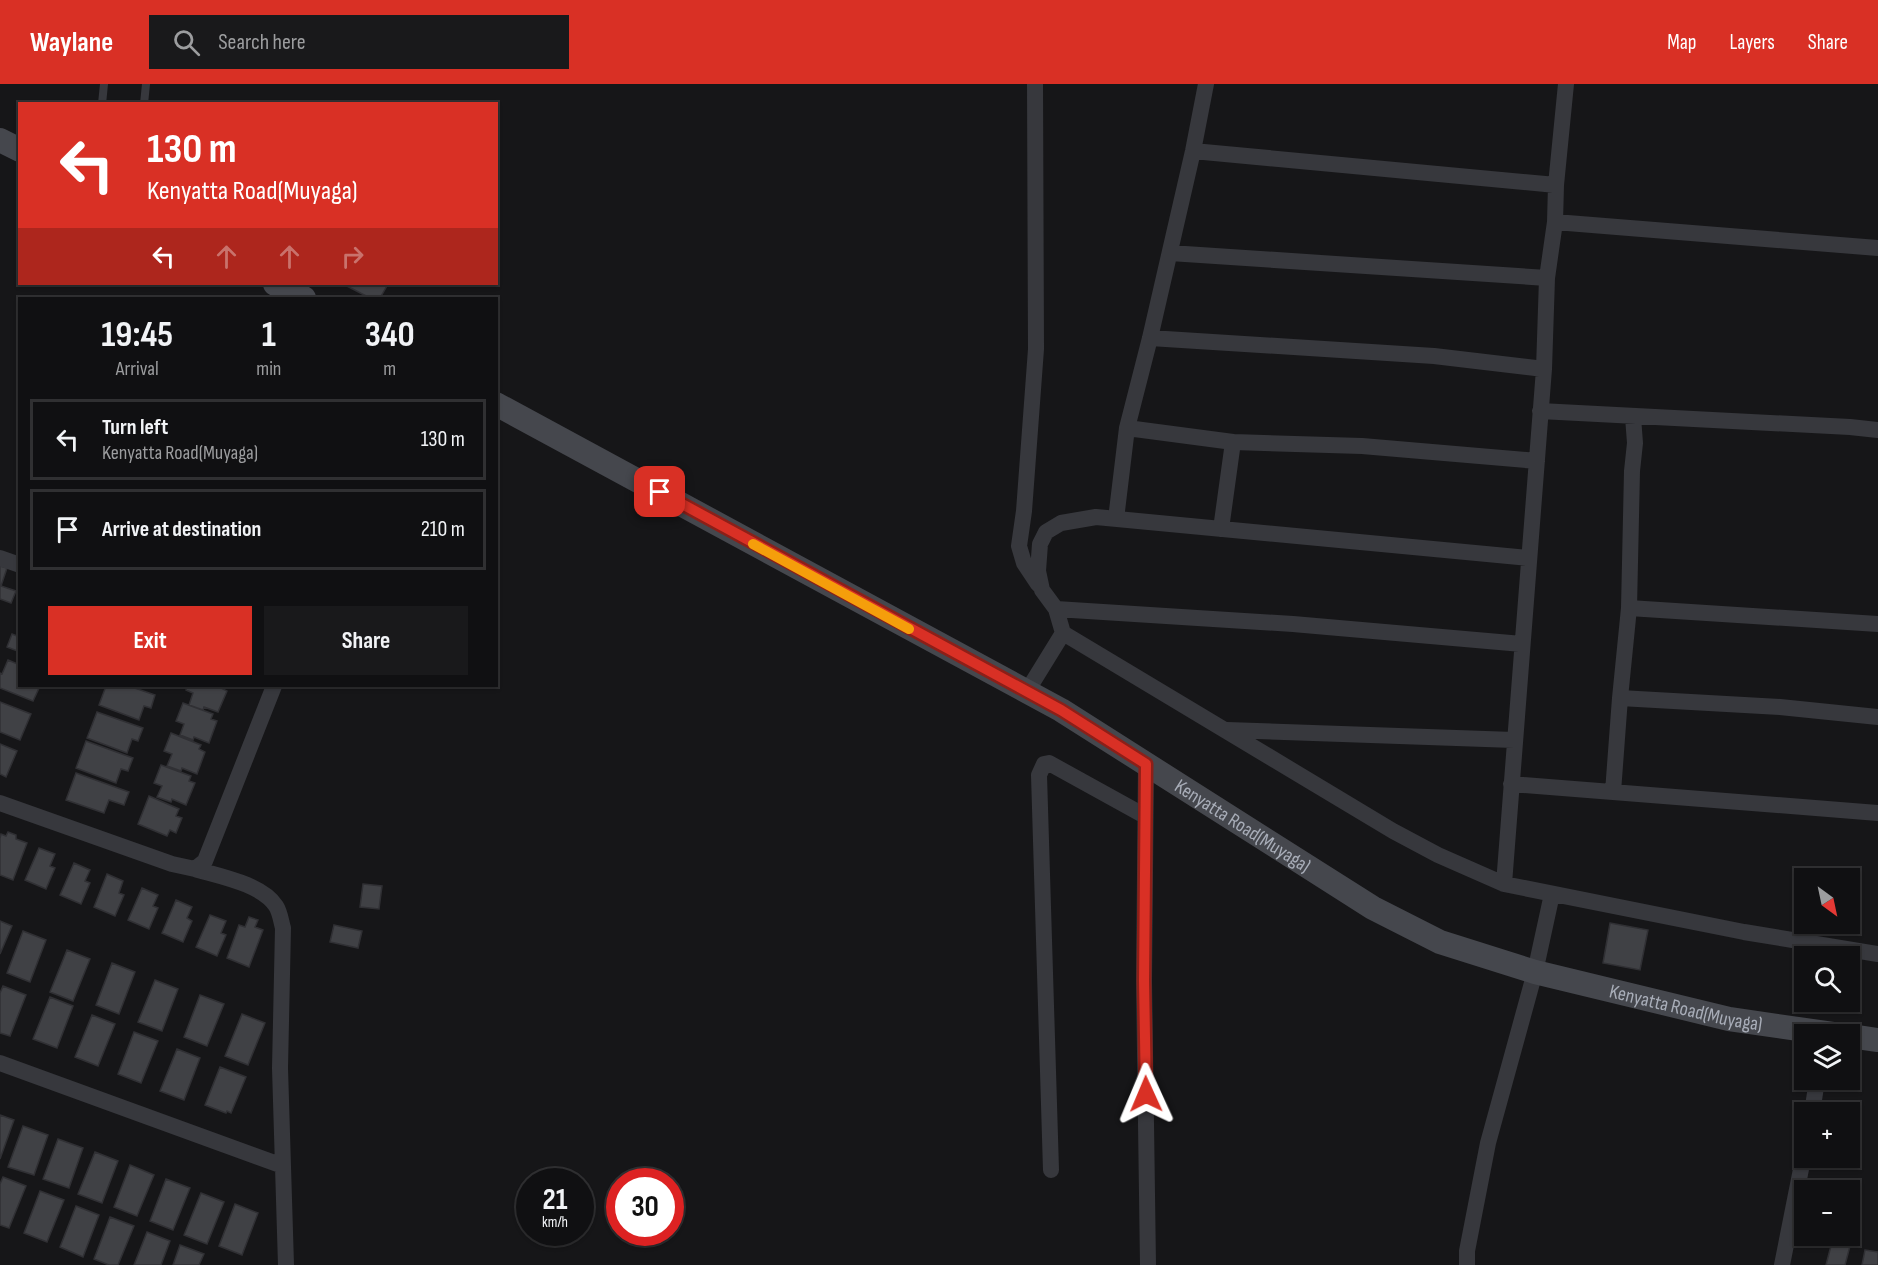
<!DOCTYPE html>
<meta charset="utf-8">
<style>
:root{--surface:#101012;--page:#19191b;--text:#f1f3f6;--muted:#9c9d9f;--line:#303032;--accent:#d93025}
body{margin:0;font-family:"Sofia Sans Condensed",sans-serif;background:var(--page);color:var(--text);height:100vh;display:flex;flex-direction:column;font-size:22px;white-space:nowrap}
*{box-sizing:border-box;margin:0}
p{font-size:20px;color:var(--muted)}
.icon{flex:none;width:33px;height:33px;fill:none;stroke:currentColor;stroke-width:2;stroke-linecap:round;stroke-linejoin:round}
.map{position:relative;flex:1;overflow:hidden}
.panel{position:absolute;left:18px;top:213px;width:480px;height:390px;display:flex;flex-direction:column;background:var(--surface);border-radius:0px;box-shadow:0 2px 4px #0004,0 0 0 2px var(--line)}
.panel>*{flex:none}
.banner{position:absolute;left:18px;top:18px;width:480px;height:183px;border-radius:0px;box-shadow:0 2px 4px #0004,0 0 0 2px var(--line);background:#d93025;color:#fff;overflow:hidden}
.needle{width:39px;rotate:147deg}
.fabs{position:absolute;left:1794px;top:784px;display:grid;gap:12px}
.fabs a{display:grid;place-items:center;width:66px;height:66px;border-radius:0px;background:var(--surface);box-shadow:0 2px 4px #0004,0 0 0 2px var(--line);font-size:30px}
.speed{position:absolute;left:516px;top:1084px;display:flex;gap:12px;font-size:30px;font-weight:700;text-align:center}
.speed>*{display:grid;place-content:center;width:78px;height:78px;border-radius:50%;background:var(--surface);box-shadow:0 2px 4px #0004,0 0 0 2px var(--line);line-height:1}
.speed small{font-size:15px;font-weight:400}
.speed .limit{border:9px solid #d22;background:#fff;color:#111}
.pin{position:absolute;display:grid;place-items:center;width:51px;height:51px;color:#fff;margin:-26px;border-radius:12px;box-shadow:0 3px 9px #0006}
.me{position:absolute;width:66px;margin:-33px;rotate:359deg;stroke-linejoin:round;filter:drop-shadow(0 0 4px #0008)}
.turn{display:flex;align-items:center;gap:21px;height:126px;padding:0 30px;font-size:27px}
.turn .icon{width:78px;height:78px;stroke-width:2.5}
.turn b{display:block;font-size:42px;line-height:51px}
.lanes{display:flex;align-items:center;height:57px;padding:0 30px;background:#0003;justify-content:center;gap:30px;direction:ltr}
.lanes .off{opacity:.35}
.eta{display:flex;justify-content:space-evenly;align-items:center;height:102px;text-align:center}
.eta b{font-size:36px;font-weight:700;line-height:42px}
.action{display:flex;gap:12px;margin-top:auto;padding:12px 30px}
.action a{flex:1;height:69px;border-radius:0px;background:var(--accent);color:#fff;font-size:24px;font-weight:700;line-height:69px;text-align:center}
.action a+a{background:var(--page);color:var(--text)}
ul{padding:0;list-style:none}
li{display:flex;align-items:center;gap:18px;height:81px;margin:0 12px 9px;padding:0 18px;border:3px solid var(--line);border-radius:0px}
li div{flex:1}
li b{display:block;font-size:22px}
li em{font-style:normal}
header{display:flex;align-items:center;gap:36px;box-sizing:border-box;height:84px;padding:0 30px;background:var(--accent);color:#fff}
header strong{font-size:28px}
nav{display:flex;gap:33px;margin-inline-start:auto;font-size:21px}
.search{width:420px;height:54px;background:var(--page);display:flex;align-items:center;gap:15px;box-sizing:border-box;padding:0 21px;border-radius:0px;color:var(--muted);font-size:22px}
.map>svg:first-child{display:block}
</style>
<header>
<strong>Waylane</strong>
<div class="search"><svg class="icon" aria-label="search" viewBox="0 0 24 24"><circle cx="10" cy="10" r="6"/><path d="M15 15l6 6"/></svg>Search here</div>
<nav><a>Map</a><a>Layers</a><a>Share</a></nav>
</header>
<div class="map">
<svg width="1878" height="1181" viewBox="0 0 1878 1181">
<rect width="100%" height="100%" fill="#161618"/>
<path fill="#404145" stroke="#303034" stroke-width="1.5" d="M343,200h45l-8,14h-10z
M0,482l7,2 -6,18 15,5 -5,12 -11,-4z
M20,546v22l-13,-5 5,-13 5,2z
M8,576l12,5v21h20l-7,15 -33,-13v-15l2,1z
M106,602h23l26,9 -4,13 -7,-2 -5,14 -40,-15z
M187,602h35l-1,2 6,3 -9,21 -14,-5 -1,3 -14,-5 4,-12 -7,-3z
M0,618l31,12 -11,26 -20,-8z
M183,619l30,11 -2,5 6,2 -8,22 -15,-6 -1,3 -13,-5 4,-11 -8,-3z
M97,628l46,16 -5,13 -6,-2 -5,14 -40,-15z
M171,649l30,12 -2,4 6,3 -8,22 -15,-6 -1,3 -14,-5 5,-12 -8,-3z
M86,657l47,17 -5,13 -7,-2 -5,14 -40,-15z
M0,660l17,7 -11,26 -6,-3z
M161,681l30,11 -2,5 6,2 -9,22 -14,-6 -1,3 -14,-5 5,-11 -8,-3z
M76,689l53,19 -5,13 -15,-5 -5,13 -38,-13z
M149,712l30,13 -3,7 6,2 -6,15 -6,-3 -3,6 -29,-12z
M8,748l8,3v4l11,4 -14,37 -13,-5v-37l1,-4 5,2z
M39,764l16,6 -5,12 5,2 -9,21 -21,-9z
M74,779l16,7 -5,11 5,2 -9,21 -21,-9z
M107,790l16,7 -4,12 5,2 -9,21 -21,-9z
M363,800l19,2 -3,23 -19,-2z
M142,804l16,7 -5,11 5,2 -9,21 -21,-9z
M176,816l16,7 -5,11 5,3 -9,21 -21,-9z
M210,831l16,6 -5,12 5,2 -9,21 -21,-9z
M249,833l9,3 -3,7 8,3 -14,37 -22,-9 12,-33 6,2z
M0,837l12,5 -12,28z
M1610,839l38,7 -8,40 -37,-7z
M334,841l28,6 -4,17 -28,-6z
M23,847l23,9 -16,42 -23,-9z
M67,866l23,9 -17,42 -23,-9z
M112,879l23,9 -16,42 -23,-9z
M155,896l23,9 -16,42 -24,-9z
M3,902l23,9 -16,41 -10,-3v-40z
M200,911l24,9 -17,42 -23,-9z
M50,913l23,9 -16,42 -24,-9z
M242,930l23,9 -17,42 -23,-9z
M92,931l23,9 -17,42 -23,-9z
M134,948l24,9 -17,42 -23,-9z
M177,965l23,9 -16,42 -24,-9z
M220,983l26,10 -15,36 -4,-2 -1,2 -21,-8z
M0,1031l14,5 -14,39z
M23,1042l25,9 -14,40 -26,-8z
M58,1055l25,9 -14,40 -26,-9z
M95,1068l23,9 -16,42 -24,-9z
M130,1081l24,10 -17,41 -23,-9z
M3,1093l23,9 -17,42 -9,-3v-41z
M166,1095l24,9 -17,42 -23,-9z
M40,1107l24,9 -17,42 -23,-9z
M201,1109l23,9 -17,42 -23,-9z
M235,1120l23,9 -16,42 -23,-9z
M76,1122l23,9 -16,42 -23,-10z
M110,1133l24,9 -16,39h-9l-15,-6z
M147,1148l23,9 -9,24h-27z
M1832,1158l18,4 -5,19h-19z
M180,1161l24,9 -5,11h-26z
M1865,1166l13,2v13h-16z"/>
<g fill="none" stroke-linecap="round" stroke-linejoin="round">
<path stroke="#37383d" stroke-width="8" d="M102,20l2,-20
M144,20l2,-20"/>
<path stroke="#37383d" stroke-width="16" d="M1035,0l1,265 -12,162 -5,35 5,17 14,21
M1193,67l363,34
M1555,138l323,26
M1170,169l377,25
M1150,254l284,18 110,13
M1540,327l310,16 28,3
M1127,344l106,14 129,4 175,15
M1116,435l11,-91 23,-90 43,-187 13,-67
M1221,445l12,-87
M0,474l20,7
M1529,474l-433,-41 -35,6 -15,9 -6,12 -2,27 4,19 14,19 7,24 330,198 45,24 66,29 240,48 134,22
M1629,524l249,16
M1056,525l237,15 229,20
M1026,609l37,-60
M1620,614l160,9 98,10
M1227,646l287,10
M1146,680l-2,217 4,284
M1511,700l367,29
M1613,708l7,-94 9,-90 3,-137 3,-28 -2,-26
M0,719l172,61 23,5 10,-8 69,-175
M195,785c24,7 67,15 81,37 4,6 5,15 7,22l-3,140 6,197
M1504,800l40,-515 3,-91 8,-56 1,-37 10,-101
M0,979l283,103
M1812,1029l5,-33
M1051,1086l-12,-395 5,-11 5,-1 96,53
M1467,1181v-14l21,-108 47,-171 17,-78
M1782,1181l22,-111"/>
<g stroke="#45474d" stroke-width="24">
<path d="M0,56l20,10"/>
<path d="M275,200l29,14"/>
<path id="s1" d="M496,320l565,306 312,198 67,34 95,30 194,47 111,16"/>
<path d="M1850,952l28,4"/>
</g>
</g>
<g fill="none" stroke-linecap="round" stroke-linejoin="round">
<defs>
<path id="route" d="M660,408l401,218 85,54 -2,217 2,113"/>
</defs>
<use href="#route" stroke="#8d1f18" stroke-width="15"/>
<use href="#route" stroke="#d93025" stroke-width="10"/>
<path stroke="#f59e0b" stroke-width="10" d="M753,460l156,85"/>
</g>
<g text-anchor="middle" stroke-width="5" stroke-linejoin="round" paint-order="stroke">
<g font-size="20" fill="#a8adb8" stroke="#111113">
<text dy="7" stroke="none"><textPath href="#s1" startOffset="858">Kenyatta Road(Muyaga)</textPath></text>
<text dy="7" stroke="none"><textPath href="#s1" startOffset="1342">Kenyatta Road(Muyaga)</textPath></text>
</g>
</g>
</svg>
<div class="fabs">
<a><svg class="needle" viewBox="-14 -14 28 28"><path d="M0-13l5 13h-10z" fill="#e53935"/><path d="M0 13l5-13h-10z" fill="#9c9d9f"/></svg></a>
<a><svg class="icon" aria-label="search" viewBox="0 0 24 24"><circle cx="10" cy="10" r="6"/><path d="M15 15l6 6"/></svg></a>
<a><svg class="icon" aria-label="layers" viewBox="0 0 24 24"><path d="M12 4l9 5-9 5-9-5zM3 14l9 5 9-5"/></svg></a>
<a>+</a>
<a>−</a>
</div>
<div class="speed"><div>21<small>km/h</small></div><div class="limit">30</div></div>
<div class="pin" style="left:660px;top:408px;background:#d93025"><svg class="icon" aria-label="arrive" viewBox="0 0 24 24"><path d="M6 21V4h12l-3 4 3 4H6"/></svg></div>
<svg class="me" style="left:1146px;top:1010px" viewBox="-20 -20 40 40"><path d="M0-17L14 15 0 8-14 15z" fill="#d93025" stroke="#fff" stroke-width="4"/></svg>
<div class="banner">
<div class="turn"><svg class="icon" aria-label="left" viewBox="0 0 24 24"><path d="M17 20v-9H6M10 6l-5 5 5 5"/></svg><div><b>130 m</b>Kenyatta Road(Muyaga)</div></div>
<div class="lanes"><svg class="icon" aria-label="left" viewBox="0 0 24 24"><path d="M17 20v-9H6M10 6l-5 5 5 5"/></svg><svg class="icon off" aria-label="ahead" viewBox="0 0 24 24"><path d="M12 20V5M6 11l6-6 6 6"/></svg><svg class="icon off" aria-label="ahead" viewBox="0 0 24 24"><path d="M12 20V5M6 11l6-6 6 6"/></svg><svg class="icon off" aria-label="right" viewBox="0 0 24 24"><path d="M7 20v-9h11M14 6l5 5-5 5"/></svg></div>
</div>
<section class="panel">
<div class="eta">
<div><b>19:45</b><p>Arrival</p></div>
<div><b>1</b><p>min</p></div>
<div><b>340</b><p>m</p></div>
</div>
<ul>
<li><svg class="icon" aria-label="left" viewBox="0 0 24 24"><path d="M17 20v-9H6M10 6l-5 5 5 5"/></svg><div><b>Turn left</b><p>Kenyatta Road(Muyaga)</p></div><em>130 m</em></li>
<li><svg class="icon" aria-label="arrive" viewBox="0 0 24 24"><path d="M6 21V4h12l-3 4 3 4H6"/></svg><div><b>Arrive at destination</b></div><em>210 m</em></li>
</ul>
<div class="action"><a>Exit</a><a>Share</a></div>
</section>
</div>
